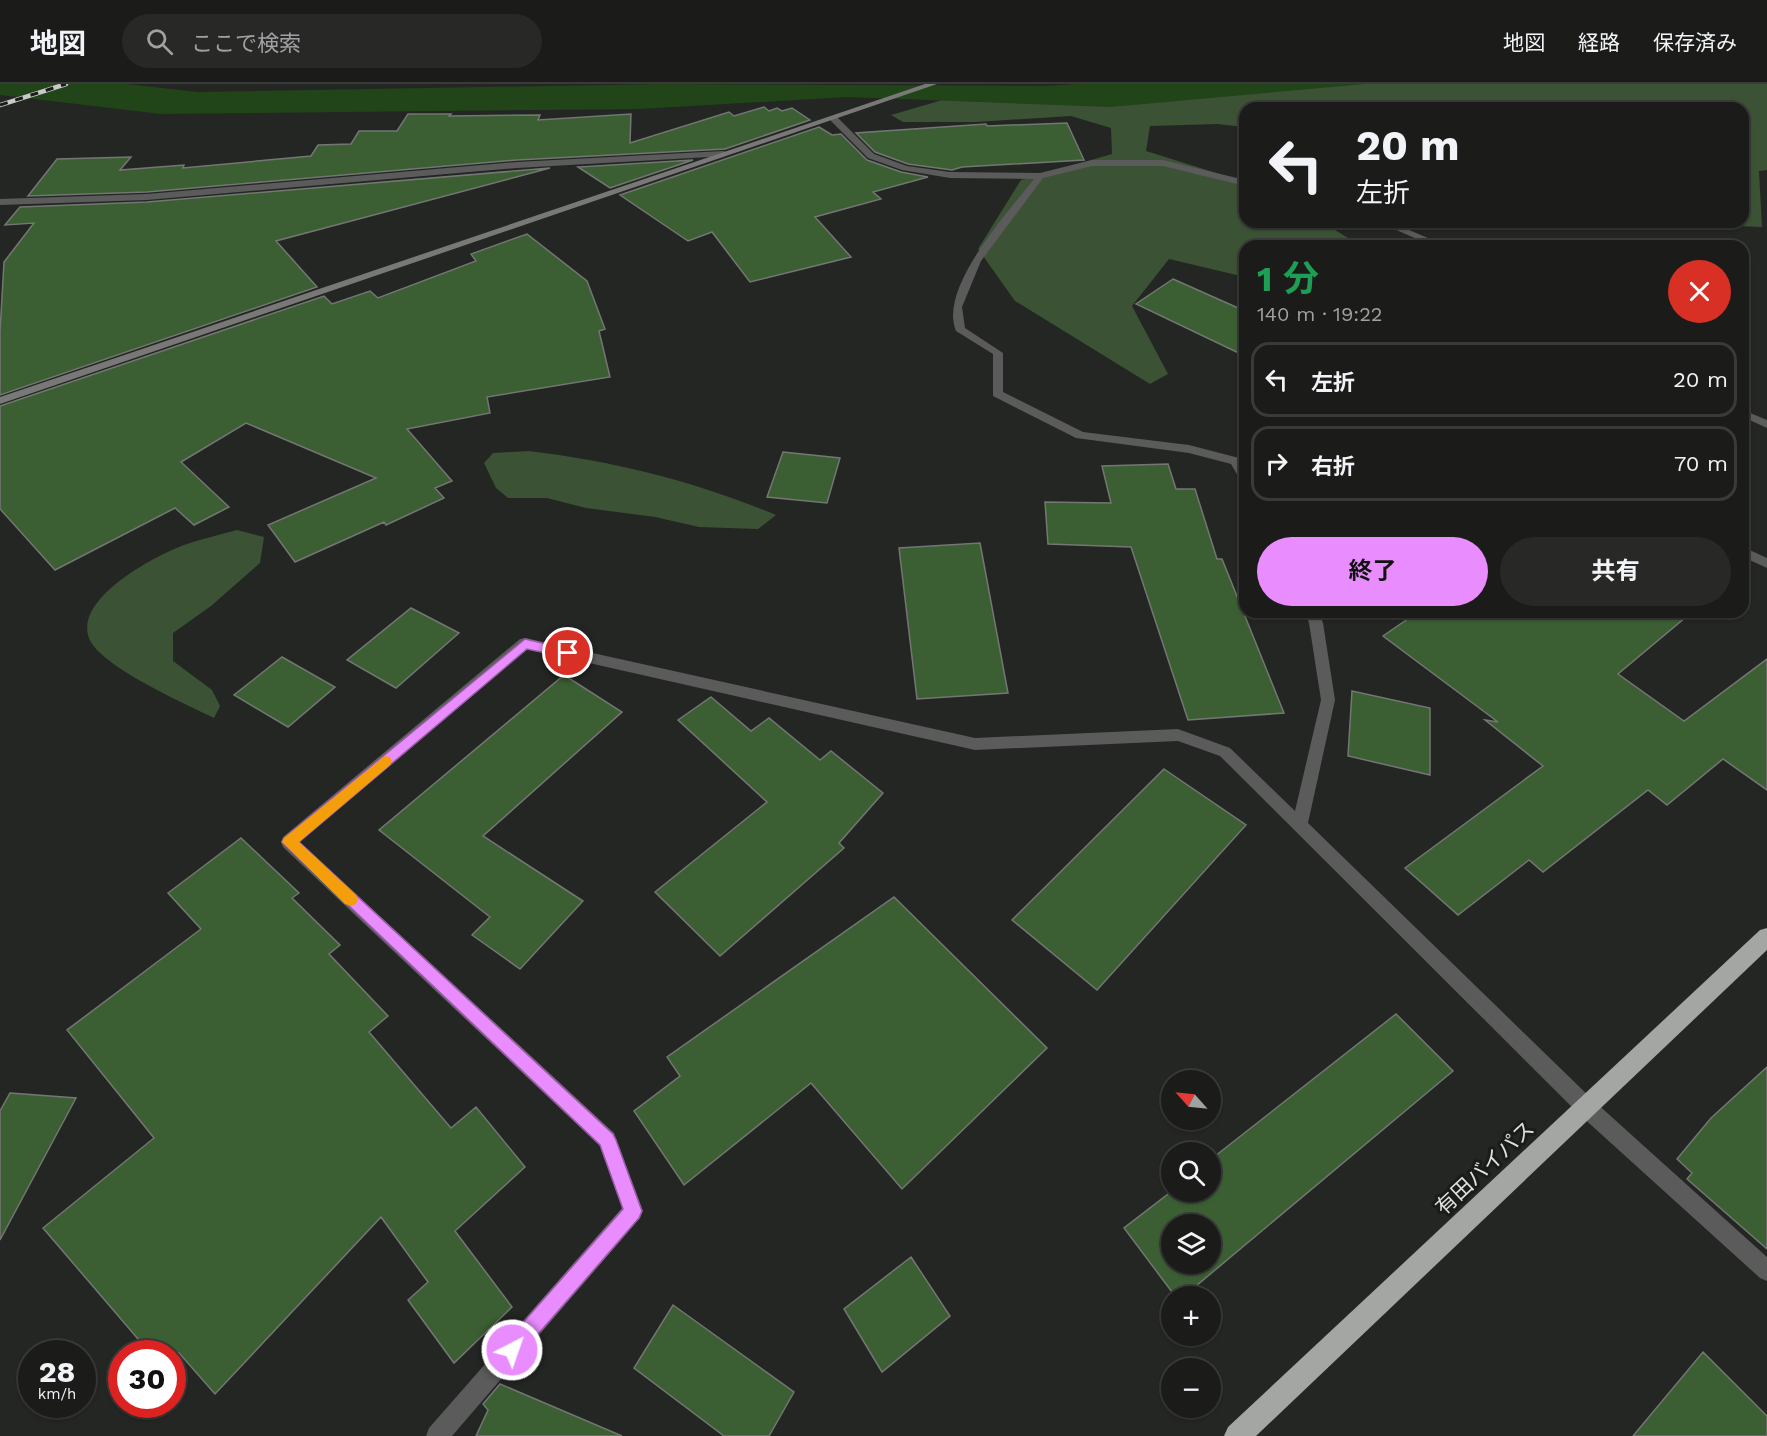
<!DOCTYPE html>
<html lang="ja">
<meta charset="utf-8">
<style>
:root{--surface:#1b1c1a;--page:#282927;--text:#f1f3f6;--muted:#a0a1a2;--line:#393a39;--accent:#e98dfe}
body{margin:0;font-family:"Work Sans","Noto Sans JP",sans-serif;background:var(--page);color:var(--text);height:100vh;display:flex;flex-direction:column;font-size:22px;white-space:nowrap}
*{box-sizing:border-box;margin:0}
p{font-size:20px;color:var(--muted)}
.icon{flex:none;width:33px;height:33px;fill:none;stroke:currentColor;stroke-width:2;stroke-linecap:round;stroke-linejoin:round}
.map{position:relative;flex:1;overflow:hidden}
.drawer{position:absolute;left:1239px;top:156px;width:510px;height:378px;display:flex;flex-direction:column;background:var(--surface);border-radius:18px;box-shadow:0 2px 4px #0004,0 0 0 2px var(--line)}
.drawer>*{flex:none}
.banner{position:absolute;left:1239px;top:18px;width:510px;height:126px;border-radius:18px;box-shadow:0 2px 4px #0004,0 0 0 2px var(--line);background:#1b1c1a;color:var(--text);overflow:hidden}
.needle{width:39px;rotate:297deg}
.controls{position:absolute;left:1161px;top:986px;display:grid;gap:12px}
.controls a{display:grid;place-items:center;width:60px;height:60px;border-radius:50%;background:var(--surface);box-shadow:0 2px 4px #0004,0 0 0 2px var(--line);font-size:30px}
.speed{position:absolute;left:18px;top:1256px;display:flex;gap:12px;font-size:30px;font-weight:700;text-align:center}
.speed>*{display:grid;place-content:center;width:78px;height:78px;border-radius:50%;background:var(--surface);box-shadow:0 2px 4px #0004,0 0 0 2px var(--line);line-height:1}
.speed small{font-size:15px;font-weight:400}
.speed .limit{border:9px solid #d22;background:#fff;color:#111}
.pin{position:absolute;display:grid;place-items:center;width:51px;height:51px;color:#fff;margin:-26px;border:3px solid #fff;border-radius:50%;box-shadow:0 2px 6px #0007}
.me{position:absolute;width:66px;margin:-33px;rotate:41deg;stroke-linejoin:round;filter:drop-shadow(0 0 4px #0008)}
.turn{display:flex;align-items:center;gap:21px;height:126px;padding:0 18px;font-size:27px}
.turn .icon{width:78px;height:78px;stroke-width:2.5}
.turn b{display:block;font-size:42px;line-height:51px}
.round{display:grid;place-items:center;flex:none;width:63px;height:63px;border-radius:32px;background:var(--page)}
.head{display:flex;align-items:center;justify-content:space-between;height:102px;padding:0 18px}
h1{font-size:36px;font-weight:700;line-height:45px;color:#1e9e55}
.action{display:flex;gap:12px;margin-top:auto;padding:12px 18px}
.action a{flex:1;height:69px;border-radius:36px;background:var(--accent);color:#111;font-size:24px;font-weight:700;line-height:69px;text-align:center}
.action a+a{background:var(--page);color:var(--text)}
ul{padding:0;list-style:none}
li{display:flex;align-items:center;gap:18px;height:75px;margin:0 12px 9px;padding:0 6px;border:3px solid var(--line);border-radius:18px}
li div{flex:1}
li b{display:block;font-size:22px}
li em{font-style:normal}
header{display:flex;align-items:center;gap:36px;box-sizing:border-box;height:84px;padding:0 30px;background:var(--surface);border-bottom:2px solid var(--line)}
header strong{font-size:28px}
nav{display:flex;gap:33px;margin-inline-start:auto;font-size:21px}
.search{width:420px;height:54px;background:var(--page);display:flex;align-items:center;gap:15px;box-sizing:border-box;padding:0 21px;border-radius:33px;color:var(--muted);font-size:22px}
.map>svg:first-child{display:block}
</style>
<header>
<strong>地図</strong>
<div class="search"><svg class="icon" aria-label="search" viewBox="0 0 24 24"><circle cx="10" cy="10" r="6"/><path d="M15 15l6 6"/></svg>ここで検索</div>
<nav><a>地図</a><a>経路</a><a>保存済み</a></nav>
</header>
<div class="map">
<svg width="1767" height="1352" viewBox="0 0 1767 1352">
<rect width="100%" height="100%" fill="#242623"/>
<path fill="#3b5235" d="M1164,0h603v86l-8,1 3,56 -121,-5h102v-114h-498v19l-28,-3 -67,2 -4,25 99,31v40h77l39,24h-116v31l-76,-18 -37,47 36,68 -18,10 -135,-83 -37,-52 43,-69 91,-26 -1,-26 -40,-12 -95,6h-73l-12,-7 55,-16z
M529,367c85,10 168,31 247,64l-18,14 -59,-2 -44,-10 -69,-9 -39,-10h-39l-12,-10 -12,-25 9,-10z
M237,446l27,7 -4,26 -49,43 -38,27v28l39,29 8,16 -6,12c-28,-14 -115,-52 -125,-80 -15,-40 66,-82 95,-93 17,-6 35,-10 53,-15z"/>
<path fill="#214419" d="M0,0h127l70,8 464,-8 385,2 31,-2h288l-255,23 -262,-10 -209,12 -478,5 -161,-19z"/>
<path fill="#3b5f33" stroke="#747674" stroke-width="1.5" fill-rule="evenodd" d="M764,23l5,4 8,-3 5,3 10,-3 18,12 -85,29 -208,11 -370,32 -119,4 29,-37 74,-2 -11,13 64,-5 -1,3 128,-12 7,-11 33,-1 8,-13h38l11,-17h43l-2,2 91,-1 -2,5 93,-6 -1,29 99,-31 5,4z
M1067,39l17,37 -122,7 -10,3 -44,-6 -33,-12 -19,-19 130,-9 1,2z
M819,43l13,8 9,-1 26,26 34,12 27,5 -55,15 8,7 -66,18 36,40 -101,25 -38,-50 -24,9 -68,-46z
M693,76l-83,28 -32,-21z
M550,84l-274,73 41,46 -317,108v-63l4,-70 30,-39 -29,2 15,-18 127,-5z
M527,150l60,47 18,48 -6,2 11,46 -123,20 3,16 -83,16 45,52 -17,7 9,10 -58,27 -2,-3 -89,40 -27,-37 108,-47 -130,-55 -65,39 48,45 -35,18 -19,-17 -120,62 -55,-61v-103l324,-110 8,8 38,-13 8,7 98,-37 -5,-7z
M1173,195l72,32v45l-109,-52z
M783,368l57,6 -13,45 -60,-6z
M1168,380l8,25h19l22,70h5l62,154 -96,7 -57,-173 -83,-3 -3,-42 66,1 -9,-37z
M980,459l28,150 -91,6 -18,-151z
M411,524l48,25 -63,55 -49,-28z
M1418,528h274l-74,62 66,47 83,-62v131l-44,-31 -56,46 -19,-15 -105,82 -14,-12 -71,55 -53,-47 138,-102 -58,-46 13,2 -115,-86z
M282,573l53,30 -47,40 -54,-32z
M564,591l58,37 -139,124 100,65 -63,68 -48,-34 18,-18 -111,-87z
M1352,607l78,17v67l-82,-19z
M711,613l40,34 18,-13 51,42 11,-9 52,42 -44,50 5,5 -124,108 -65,-64 112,-90 -89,-82z
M1164,685l82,56 -149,165 -85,-70z
M241,754l58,55 -7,5 48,47 -11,9 59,62 -19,16 82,96 25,-21 49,60 -70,64 57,76 -58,56 -46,-63 20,-18 -47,-65 -166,177 -36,-41h-29l-107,-125 111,-90 -87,-108 134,-101 -33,-36z
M894,813l153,151 -145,141 -91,-106 -127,102 -50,-74 46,-35 -13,-19z
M1396,930l57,57 -269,225h-9l-51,-68 48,-37h38v-31zM1172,1140h38v39h-38z
M1767,983v182l-80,-70 5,-6 -15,-14 34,-41z
M10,1009l66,5 -76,142v-129z
M911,1173l39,59 -68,56 -38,-63z
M673,1221l121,87 -25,44h-45l-90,-68z
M1703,1268l64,64v20h-134z
M500,1300l122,52h-146l12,-26 -5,-6z"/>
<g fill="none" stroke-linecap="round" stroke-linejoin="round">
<path fill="#5a5b5a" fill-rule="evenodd" d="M831,33h6l37,37 33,12 43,6 90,1 52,-13h71l82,20v6l-82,-20h-71l-49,12 -62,83 -19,46 3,21 38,25v39l80,40 106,13 50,13 6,10v14l-4,-1 -10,-17 -42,-11 -113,-15 -83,-42v-42l-37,-23c-18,-43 52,-119 78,-152l-84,-1 -48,-8 -34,-12 -37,-37z
M723,67l3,1v4l-209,12 -370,32 -147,5v-6l147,-5 370,-32z
M1378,138h13l55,24h-13z
M1743,326l24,10v8l-24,-11z
M1743,463l24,11v10l-24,-11z
M1305,528h14l4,11 12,77 -27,123 286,278 173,156v24l-7,-3 -180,-163 -360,-359 -42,-15 -203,9 -448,-101 -227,193 314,291 29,78 -3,7 -188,218h-26l3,-8 193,-220 -22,-62 -317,-299 -2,-5 2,-5 237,-198 5,-1 450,100 203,-9 52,19 65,63 26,-111 -12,-77z"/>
<path fill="#787977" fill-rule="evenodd" d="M925,0h12l-937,320v-7z"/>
<path fill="#a3a6a3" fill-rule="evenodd" d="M1767,844v22l-511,486h-32l4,-9 532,-497z"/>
<defs>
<path id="rail" d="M0,21l66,-21"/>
</defs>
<use href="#rail" stroke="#c8c9c8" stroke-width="4.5"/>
<use href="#rail" stroke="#1a1c1a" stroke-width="3" stroke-dasharray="8" stroke-linecap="butt"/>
</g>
<path fill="#e98dfe" stroke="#975ca5" stroke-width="1.5" d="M525,555l43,10 7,4 -7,5 -41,-9 -228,193 314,292 3,6 26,71 -3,7 -120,138 -7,3 -7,-3 -3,-6 3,-7 118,-134 -23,-64 -318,-303 2,-4z"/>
<path fill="#f59e0b" d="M385,672l5,1 2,4 -2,4 -91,77 57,53 2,5 -2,4 -5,2 -6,-2 -63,-62 2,-4z"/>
<g text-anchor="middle" stroke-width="6" stroke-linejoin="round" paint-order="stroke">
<g font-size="21" fill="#dfe0df" stroke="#1a1c1a">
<text transform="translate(1485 1084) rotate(-43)" y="7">有田バイパス</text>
</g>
</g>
</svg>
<div class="controls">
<a><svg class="needle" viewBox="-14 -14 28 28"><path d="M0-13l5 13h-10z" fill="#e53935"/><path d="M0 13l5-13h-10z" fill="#a0a1a2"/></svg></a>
<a><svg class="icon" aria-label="search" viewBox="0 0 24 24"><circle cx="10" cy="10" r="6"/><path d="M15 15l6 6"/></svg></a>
<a><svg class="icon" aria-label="layers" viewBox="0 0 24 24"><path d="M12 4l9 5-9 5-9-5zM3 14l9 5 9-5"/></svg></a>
<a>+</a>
<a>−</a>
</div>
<div class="speed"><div>28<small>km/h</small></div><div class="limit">30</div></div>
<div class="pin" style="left:568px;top:569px;background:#d93025"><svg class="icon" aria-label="arrive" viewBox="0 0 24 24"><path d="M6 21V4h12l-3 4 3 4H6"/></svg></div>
<svg class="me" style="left:512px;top:1266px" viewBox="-20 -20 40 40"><circle r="17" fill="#e98dfe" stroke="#fff" stroke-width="3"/><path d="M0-11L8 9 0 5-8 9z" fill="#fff"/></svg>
<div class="banner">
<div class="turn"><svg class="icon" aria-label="left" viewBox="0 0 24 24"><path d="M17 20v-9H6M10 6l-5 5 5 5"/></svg><div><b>20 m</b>左折</div></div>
</div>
<section class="drawer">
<div class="head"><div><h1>1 分</h1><p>140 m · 19:22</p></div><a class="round" style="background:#d93025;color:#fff"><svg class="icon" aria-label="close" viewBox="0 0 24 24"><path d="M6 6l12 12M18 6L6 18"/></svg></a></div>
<ul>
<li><svg class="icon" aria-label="left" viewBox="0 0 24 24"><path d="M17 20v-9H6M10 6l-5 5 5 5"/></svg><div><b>左折</b></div><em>20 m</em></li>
<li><svg class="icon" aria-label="right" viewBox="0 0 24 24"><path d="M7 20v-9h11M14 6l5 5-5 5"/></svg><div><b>右折</b></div><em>70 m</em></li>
</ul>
<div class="action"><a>終了</a><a>共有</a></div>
</section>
</div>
